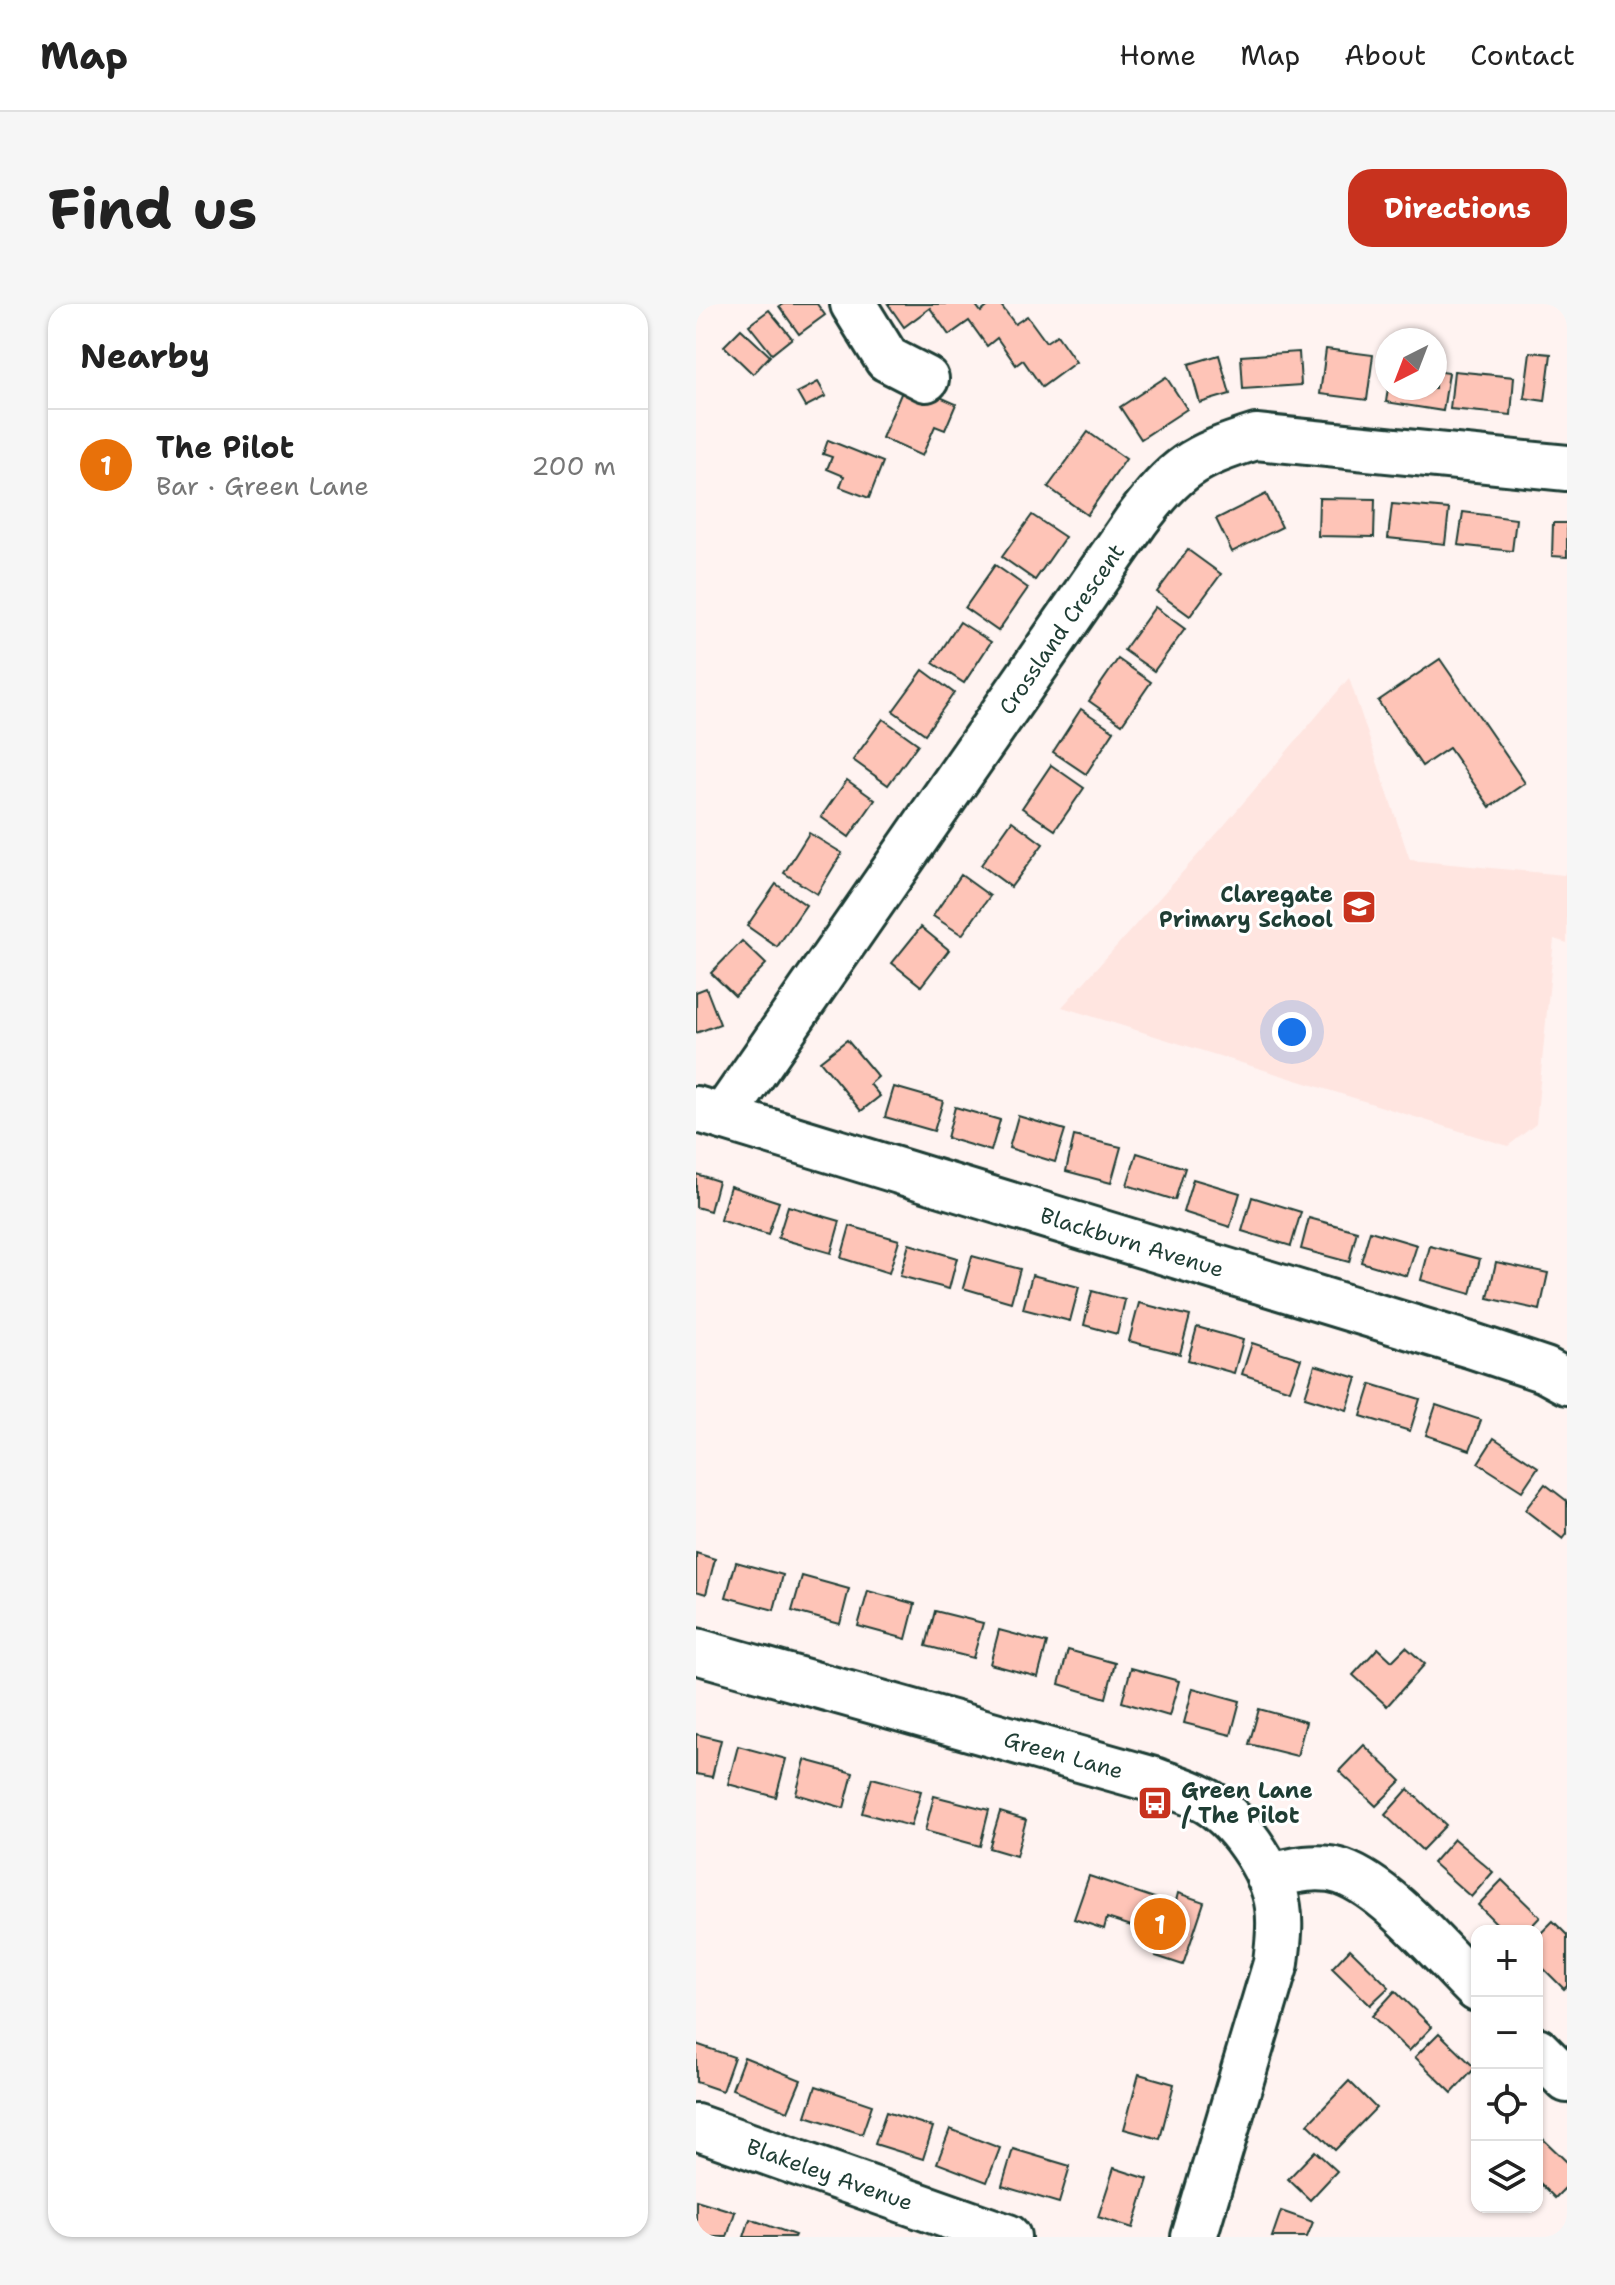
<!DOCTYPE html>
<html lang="en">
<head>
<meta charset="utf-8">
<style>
  :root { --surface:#fff; --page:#f6f6f6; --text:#222; --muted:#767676; --line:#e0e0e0; --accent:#c8321e }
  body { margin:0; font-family:"Shantell Sans",sans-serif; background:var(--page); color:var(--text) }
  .controls { position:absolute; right:24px; bottom:24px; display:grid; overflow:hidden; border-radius:16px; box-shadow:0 2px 6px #0004 }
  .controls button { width:72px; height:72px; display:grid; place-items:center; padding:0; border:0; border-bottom:2px solid var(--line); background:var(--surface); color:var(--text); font:40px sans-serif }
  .compass { position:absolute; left:679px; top:24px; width:72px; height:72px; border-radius:50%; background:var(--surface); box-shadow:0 2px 6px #0004; rotate:222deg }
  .you { position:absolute; left:596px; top:728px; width:28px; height:28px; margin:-20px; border:6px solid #fff; border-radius:50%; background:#1a73e8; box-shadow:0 0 0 12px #1a73e833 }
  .badge { display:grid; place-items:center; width:52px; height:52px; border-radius:50%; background:var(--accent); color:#fff; font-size:26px; font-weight:700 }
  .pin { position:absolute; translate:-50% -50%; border:4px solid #fff; box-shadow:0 2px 8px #0006 }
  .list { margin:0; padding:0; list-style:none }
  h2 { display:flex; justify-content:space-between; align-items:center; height:104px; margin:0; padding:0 32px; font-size:34px }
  h2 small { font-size:26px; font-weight:400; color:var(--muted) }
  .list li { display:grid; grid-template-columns:52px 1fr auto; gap:24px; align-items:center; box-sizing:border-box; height:112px; padding:0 32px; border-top:2px solid var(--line) }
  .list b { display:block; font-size:30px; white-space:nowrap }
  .list p { margin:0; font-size:26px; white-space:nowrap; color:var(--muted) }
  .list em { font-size:26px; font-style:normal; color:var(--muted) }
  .icon { flex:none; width:44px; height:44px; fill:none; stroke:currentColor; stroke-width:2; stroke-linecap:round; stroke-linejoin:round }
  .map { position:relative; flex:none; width:871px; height:1933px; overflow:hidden; border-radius:24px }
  header { display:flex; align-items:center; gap:48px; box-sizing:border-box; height:112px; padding:0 40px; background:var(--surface); border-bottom:2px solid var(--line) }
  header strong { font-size:38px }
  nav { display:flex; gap:44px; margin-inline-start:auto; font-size:28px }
  .intro { display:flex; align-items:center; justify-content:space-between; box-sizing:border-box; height:192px; padding:0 48px }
  h1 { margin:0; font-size:56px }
  .button { padding:20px 36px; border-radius:24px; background:var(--accent); color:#fff; font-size:28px; font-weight:700 }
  main { display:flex; gap:48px; padding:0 48px }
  aside { flex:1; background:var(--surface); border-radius:24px; box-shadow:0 2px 6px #0004 }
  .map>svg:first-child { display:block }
  .built { fill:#ffe5e0 }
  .building { fill:#fec4b7; stroke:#1f3d34; stroke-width:2 }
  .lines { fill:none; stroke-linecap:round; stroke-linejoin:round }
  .minor-casing { stroke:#1f3d34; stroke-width:50 }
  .minor { stroke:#fff; stroke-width:44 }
  .labels { text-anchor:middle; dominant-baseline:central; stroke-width:6; stroke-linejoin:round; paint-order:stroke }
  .street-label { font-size:22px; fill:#1f3d34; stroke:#fff }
  .poi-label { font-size:22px; font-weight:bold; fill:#1f3d34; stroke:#fff; text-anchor:end }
</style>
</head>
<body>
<header>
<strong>Map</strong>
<nav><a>Home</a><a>Map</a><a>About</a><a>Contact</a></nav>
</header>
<div class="intro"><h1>Find us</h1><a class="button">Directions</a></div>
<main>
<aside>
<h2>Nearby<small></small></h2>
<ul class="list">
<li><span class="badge" style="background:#e8710a">1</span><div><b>The Pilot</b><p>Bar · Green Lane</p></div><em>200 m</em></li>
</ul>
</aside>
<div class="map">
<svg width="871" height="1933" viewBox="0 0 871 1933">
  <rect width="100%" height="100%" fill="#fff3f1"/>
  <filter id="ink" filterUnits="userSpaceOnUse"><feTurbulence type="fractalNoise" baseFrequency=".0125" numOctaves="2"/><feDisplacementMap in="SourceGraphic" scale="16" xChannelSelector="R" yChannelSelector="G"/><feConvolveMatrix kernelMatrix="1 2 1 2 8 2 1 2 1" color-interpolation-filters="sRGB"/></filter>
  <g filter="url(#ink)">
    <polygon class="built" points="653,374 714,556 868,571 871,565 871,639 858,635 840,820 812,842 366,703 525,525"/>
    <g class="building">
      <polygon points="87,0 121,0 129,11 103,30 83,2"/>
      <polygon points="192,0 279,0 285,8 295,0 304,0 319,20 331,12 350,38 361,31 380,58 346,83 327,56 320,61 301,34 291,42 273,17 253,31 234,4 208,23"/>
      <polygon points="73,6 96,34 76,50 53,21"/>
      <polygon points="45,25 74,52 57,70 28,42"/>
      <polygon points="630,45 677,51 671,96 624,90"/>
      <polygon points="603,48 605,81 547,85 545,52"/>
      <polygon points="834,48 855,50 849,97 828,94"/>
      <polygon points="523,51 534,90 504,99 493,60"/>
      <polygon points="739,67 753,69 747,107 690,98 692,84 739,84"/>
      <polygon points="758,67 818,73 815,111 754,105"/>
      <polygon points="470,73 491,105 445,135 424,103"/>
      <polygon points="122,78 130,92 109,103 101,89"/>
      <polygon points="210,78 260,100 249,126 239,122 226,152 186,134"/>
      <polygon points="392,128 430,155 391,211 352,183"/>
      <polygon points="132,136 187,158 173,194 144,183 148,172 131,165 136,153 127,150"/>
      <polygon points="570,190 586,223 536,248 520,215"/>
      <polygon points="623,194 679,195 678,233 622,232"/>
      <polygon points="696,200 753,205 749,240 692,234"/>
      <polygon points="767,208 820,215 816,247 762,241"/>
      <polygon points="336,211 369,233 339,276 306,253"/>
      <polygon points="857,219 871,219 871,253 856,252"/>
      <polygon points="492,246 525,270 494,312 461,288"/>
      <polygon points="299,261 332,284 302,327 269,304"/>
      <polygon points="459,303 489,325 458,367 428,346"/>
      <polygon points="264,318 295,338 268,379 237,359"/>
      <polygon points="422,355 455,378 426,420 393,397"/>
      <polygon points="744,355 829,479 794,503 753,444 726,462 682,397"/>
      <polygon points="227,366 258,389 229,430 197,407"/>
      <polygon points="385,405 418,427 390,470 357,448"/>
      <polygon points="187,415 222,440 192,481 157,456"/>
      <polygon points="355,461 388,484 359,526 326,504"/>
      <polygon points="151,476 179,496 153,533 125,513"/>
      <polygon points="316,517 347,540 315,583 285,561"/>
      <polygon points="113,529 146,549 121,590 88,569"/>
      <polygon points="265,571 294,592 266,631 237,612"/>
      <polygon points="80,580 110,601 81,643 51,622"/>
      <polygon points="225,623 253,646 225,682 196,659"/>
      <polygon points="46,637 70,660 39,692 15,669"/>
      <polygon points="10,684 24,720 0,729 0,688"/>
      <polygon points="151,736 182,773 174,780 184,792 165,807 124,757"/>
      <polygon points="198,783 247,797 238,827 189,813"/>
      <polygon points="259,803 304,816 295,847 251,834"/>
      <polygon points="322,812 369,826 359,858 313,844"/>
      <polygon points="378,832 425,843 415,879 370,867"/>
      <polygon points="441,849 489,864 479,896 431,881"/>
      <polygon points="0,870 22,877 14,907 0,903"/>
      <polygon points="497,875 544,889 534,923 487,908"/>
      <polygon points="34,882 83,898 72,931 24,916"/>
      <polygon points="556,893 605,908 595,942 546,927"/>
      <polygon points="92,902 144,917 135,949 82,934"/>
      <polygon points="613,914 661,927 653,958 605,945"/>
      <polygon points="154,922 203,936 193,969 145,954"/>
      <polygon points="674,927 721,941 711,972 665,958"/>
      <polygon points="213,940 261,954 253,985 204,972"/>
      <polygon points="734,942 784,955 775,990 725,976"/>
      <polygon points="276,952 324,965 315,998 267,984"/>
      <polygon points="800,958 852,969 844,1006 792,994"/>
      <polygon points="336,971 383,983 374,1017 327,1005"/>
      <polygon points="396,987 429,996 421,1030 388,1021"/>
      <polygon points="443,999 494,1012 484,1050 433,1037"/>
      <polygon points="501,1023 547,1036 538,1069 492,1056"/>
      <polygon points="556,1039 605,1055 594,1086 546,1070"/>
      <polygon points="619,1061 661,1074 651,1106 609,1093"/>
      <polygon points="675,1080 724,1095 714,1127 665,1112"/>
      <polygon points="740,1101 785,1116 774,1146 730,1131"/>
      <polygon points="798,1134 842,1163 826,1187 782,1159"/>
      <polygon points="849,1180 871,1197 871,1230 867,1235 829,1206"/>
      <polygon points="0,1249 19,1255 10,1290 0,1287"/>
      <polygon points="40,1258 87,1271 78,1306 30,1293"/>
      <polygon points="106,1272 153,1285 144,1320 96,1307"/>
      <polygon points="172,1287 219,1300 210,1335 162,1322"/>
      <polygon points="239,1307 287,1319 277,1354 230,1342"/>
      <polygon points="303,1326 351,1339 342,1373 294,1360"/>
      <polygon points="710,1343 729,1360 691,1402 657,1371 682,1344 696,1357"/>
      <polygon points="372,1346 419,1359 410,1394 363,1380"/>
      <polygon points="435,1364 483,1377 473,1412 426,1398"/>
      <polygon points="497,1384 544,1397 535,1431 488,1419"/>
      <polygon points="563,1405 610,1418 601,1452 553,1440"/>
      <polygon points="0,1430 25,1436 16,1473 0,1470"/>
      <polygon points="668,1441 705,1477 680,1502 643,1467"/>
      <polygon points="42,1442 90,1455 80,1493 32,1480"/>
      <polygon points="109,1456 157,1469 148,1504 100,1490"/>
      <polygon points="176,1474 225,1487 215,1522 166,1509"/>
      <polygon points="712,1485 750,1521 726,1546 689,1511"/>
      <polygon points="238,1492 293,1506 284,1542 229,1527"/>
      <polygon points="304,1508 330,1516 320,1552 293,1544"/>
      <polygon points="758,1535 797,1568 775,1593 737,1559"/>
      <polygon points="393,1572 479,1601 482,1589 508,1598 487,1661 460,1652 466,1632 411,1614 408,1625 378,1615"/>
      <polygon points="806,1576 844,1613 831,1627 808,1627 782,1601"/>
      <polygon points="857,1617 871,1631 871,1682 868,1685 841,1658 841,1633"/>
      <polygon points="654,1645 693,1683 674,1701 636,1664"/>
      <polygon points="699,1687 736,1723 713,1747 676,1712"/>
      <polygon points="743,1729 779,1764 756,1789 719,1753"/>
      <polygon points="0,1740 38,1753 26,1787 0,1778"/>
      <polygon points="48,1753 105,1776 92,1807 36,1785"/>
      <polygon points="443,1770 478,1780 464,1835 428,1825"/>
      <polygon points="653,1777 680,1804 639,1846 612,1820"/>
      <polygon points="120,1782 176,1801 166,1830 110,1812"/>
      <polygon points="190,1808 237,1823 227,1855 179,1840"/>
      <polygon points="254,1825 304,1844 291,1878 241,1859"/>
      <polygon points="846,1834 871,1858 871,1882 859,1894 841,1876 841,1839"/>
      <polygon points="317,1845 374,1862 363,1899 306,1882"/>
      <polygon points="619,1847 641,1867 614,1896 592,1875"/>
      <polygon points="418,1864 452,1875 437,1924 402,1913"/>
      <polygon points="0,1896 39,1908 31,1933 0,1933"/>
      <polygon points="585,1907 617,1918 611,1933 576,1933"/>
      <polygon points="54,1915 99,1931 98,1933 48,1933"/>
    </g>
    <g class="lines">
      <g class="minor-casing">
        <g id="minor">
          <polyline points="157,0 191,55 230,75"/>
          <path id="s1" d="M 0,805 L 774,1041 L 849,1066 L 871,1078"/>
          <path id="s2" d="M 27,813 L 440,217 C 481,163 496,153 560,133 L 871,164"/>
          <path id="s3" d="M 0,1347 L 458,1476 C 474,1482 490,1486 505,1494 C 540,1511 577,1565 582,1603 C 585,1622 582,1640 580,1659 L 498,1933"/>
          <path d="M 573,1573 C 596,1566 623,1560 646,1568 C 693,1585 745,1650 781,1685"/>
          <polyline points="841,1746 871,1776"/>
          <path id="s4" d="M 0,1823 L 312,1933"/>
        </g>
      </g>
      <use href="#minor" class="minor"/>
    </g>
  </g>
  <defs>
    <g id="school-square" transform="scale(1.8)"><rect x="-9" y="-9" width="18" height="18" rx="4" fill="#c8321e" stroke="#fff"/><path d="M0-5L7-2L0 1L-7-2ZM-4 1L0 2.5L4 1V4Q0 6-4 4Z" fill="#fff"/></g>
    <g id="bus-square" transform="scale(1.8)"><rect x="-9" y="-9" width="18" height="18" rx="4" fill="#c8321e" stroke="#fff"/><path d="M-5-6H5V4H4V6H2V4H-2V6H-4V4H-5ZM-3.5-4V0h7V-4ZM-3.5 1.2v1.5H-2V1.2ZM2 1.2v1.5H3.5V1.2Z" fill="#fff"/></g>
  </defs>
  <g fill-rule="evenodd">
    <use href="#school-square" x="663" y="603"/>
    <use href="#bus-square" x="459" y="1499"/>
  </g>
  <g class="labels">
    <g class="street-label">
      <text stroke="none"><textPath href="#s2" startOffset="594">Crossland Crescent</textPath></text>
      <text stroke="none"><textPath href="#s1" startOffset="456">Blackburn Avenue</textPath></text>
      <text stroke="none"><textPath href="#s3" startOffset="382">Green Lane</textPath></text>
      <text stroke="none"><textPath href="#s4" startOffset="142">Blakeley Avenue</textPath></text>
    </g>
    <g class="poi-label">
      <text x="637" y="590">Claregate<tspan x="637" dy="25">Primary School</tspan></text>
      <text x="485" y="1486" text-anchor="start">Green Lane<tspan x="485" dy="25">/ The Pilot</tspan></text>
    </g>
  </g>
</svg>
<div class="controls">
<button>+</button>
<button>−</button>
<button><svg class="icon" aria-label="locate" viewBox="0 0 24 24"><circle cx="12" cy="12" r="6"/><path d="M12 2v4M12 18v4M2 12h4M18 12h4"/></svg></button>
<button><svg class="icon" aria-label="layers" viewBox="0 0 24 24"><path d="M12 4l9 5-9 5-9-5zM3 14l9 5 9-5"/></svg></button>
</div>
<svg class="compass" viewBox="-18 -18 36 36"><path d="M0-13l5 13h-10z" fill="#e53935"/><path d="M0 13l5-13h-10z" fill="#767676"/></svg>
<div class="you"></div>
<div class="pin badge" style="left:464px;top:1620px;background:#e8710a">1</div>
</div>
</main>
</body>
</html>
